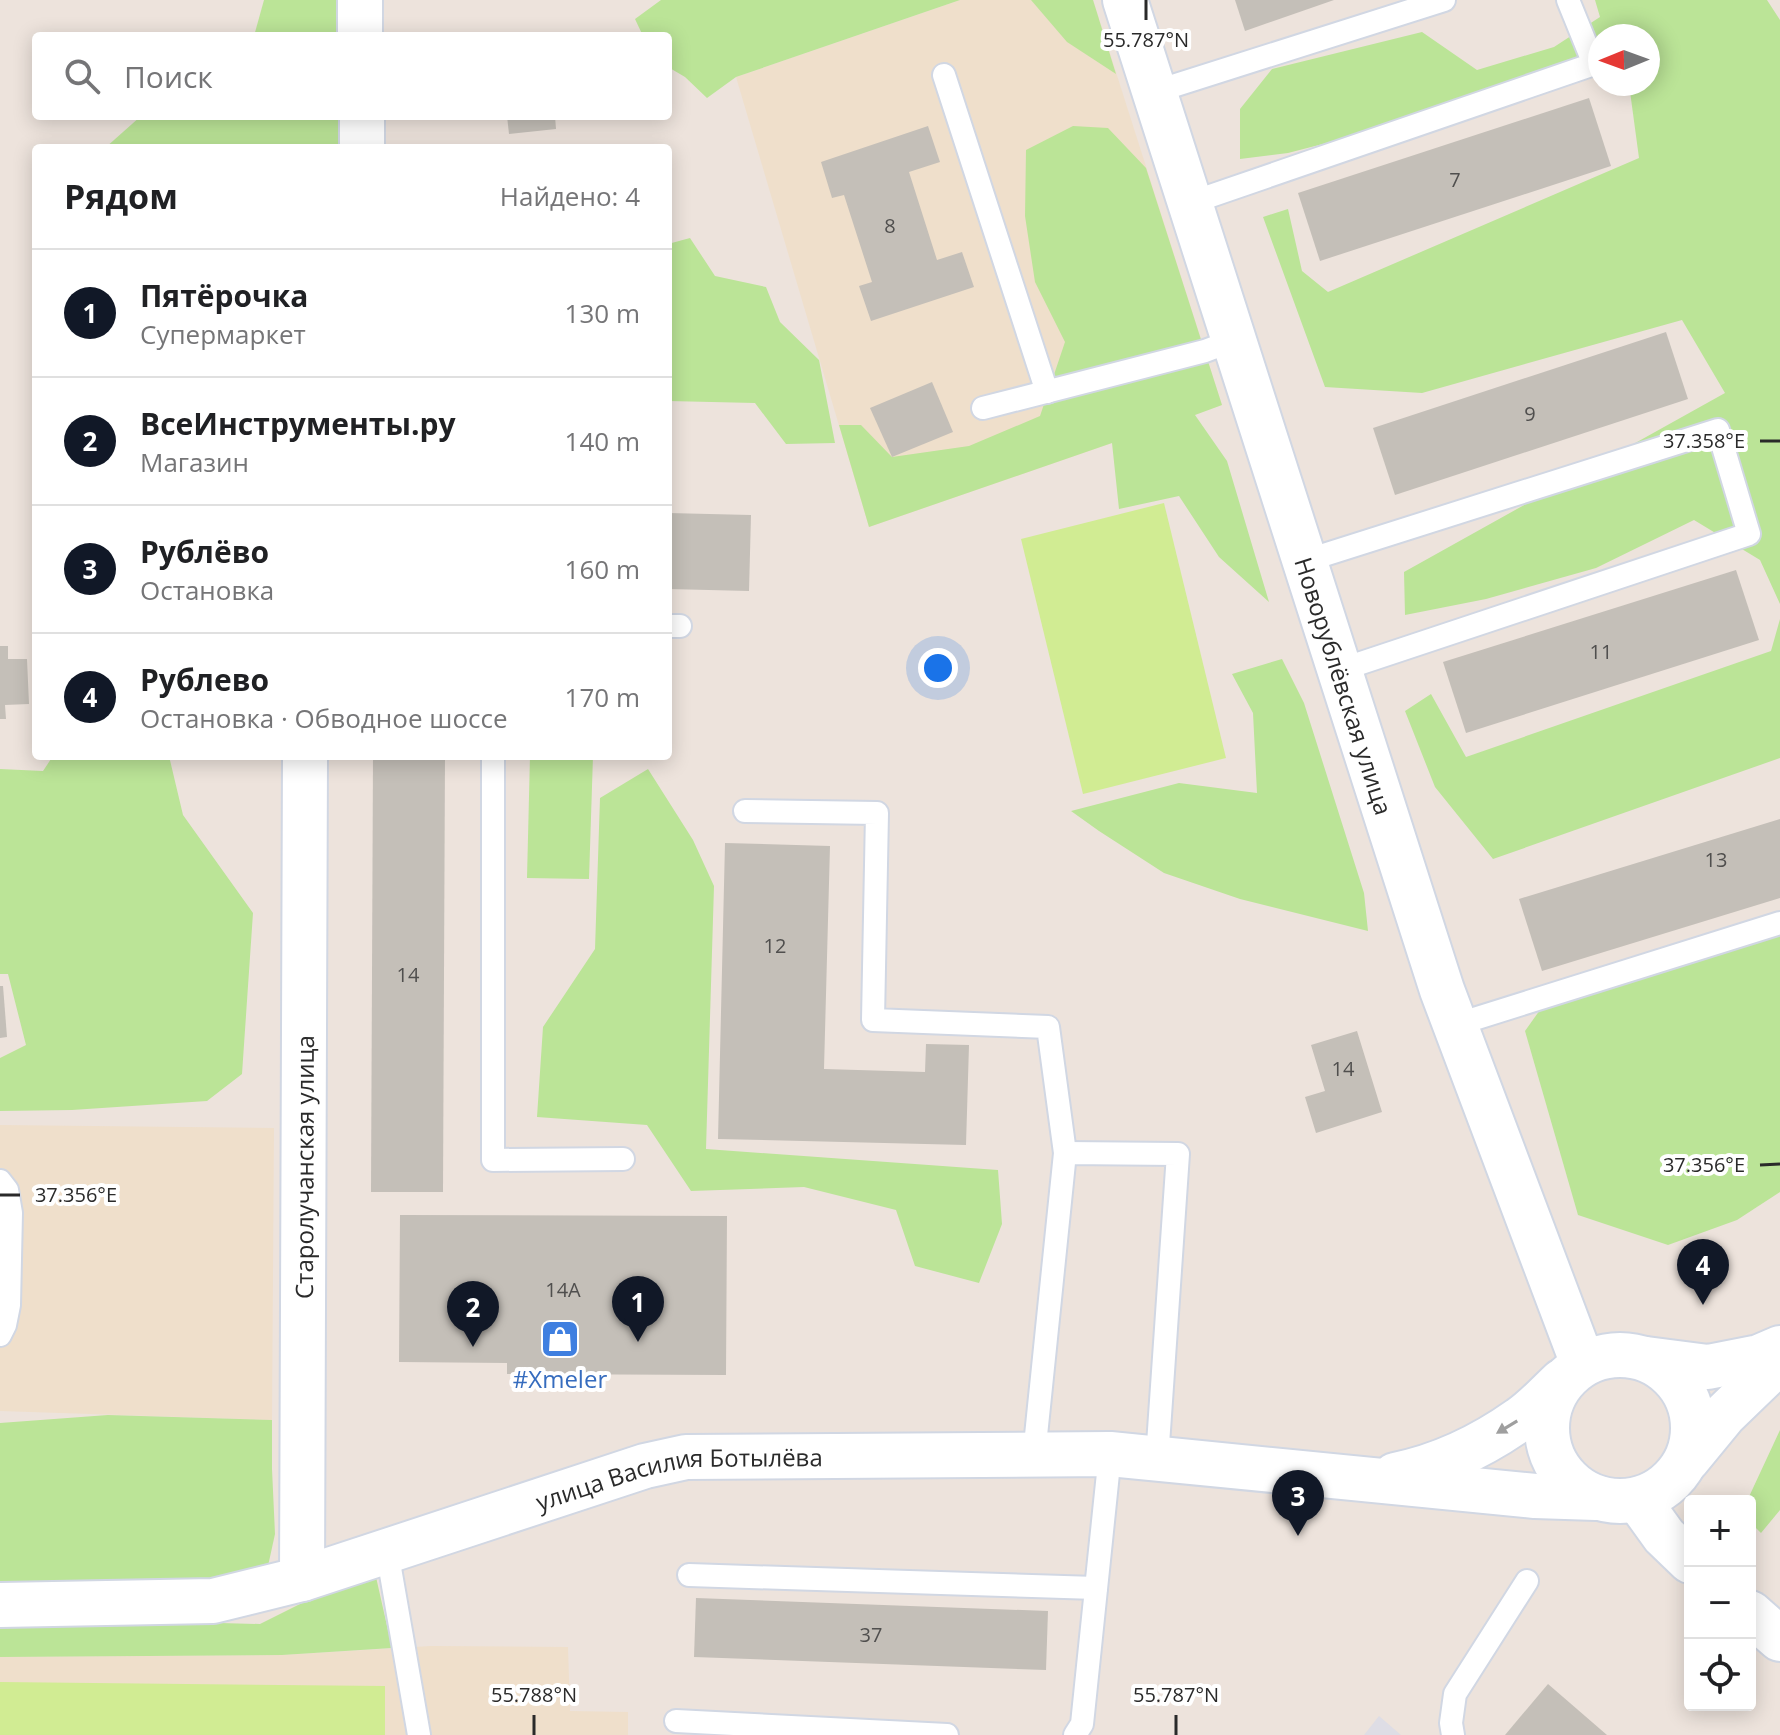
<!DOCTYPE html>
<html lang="ru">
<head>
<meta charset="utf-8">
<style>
  :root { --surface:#fff; --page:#f6f6f6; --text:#202124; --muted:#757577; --line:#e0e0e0; --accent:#111827 }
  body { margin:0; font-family:"Open Sans",sans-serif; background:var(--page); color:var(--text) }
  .controls { position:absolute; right:24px; bottom:24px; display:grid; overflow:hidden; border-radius:8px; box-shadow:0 4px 20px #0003 }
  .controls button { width:72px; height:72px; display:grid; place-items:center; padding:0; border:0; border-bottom:2px solid var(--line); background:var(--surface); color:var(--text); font:40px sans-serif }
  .compass { position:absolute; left:1588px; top:24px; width:72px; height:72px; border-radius:50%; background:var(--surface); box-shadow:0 4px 20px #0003; rotate:269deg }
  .you { position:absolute; left:938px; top:668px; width:28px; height:28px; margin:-20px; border:6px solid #fff; border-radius:50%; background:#1a73e8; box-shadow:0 0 0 12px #1a73e833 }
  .badge { display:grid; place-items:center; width:52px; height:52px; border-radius:50%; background:var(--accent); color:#fff; font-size:26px; font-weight:700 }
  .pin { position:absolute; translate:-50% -66px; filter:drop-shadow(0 2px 4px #0008) }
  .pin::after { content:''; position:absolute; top:42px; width:28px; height:24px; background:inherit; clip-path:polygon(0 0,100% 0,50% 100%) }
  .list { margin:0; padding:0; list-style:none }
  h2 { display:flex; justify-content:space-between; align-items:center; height:104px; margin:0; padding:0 32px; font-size:34px }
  h2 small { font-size:26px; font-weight:400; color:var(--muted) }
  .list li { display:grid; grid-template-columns:52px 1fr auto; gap:24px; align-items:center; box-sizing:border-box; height:128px; padding:0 32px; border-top:2px solid var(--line) }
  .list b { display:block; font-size:30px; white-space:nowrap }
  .list p { margin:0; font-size:26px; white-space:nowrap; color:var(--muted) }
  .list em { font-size:26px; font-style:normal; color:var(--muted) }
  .icon { flex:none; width:44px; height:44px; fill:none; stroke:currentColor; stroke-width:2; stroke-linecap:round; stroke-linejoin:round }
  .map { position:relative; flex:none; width:1780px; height:1735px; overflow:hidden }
  .search { position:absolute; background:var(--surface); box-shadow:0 4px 20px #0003; left:32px; top:32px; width:640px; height:88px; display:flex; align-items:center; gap:20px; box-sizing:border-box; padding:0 28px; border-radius:8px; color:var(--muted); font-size:30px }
  .panel { position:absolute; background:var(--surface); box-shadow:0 4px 20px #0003; left:32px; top:144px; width:640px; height:616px; border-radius:8px }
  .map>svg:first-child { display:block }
  .industrial { fill:#dedde5 }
  .education { fill:#efdfcb }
  .green { fill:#bbe497 }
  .pitch { fill:#d1ec93 }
  .building { fill:#c4bfb8 }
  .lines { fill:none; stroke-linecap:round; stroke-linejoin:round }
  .lane-casing { stroke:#d1d7e3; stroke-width:26 }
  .street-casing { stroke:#d1d7e3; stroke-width:48 }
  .secondary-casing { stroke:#d1d7e3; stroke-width:48 }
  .lane { stroke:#fff; stroke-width:22 }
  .street { stroke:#fff; stroke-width:44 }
  .secondary { stroke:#fff; stroke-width:44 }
  .oneway { fill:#9f9f9f }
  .ticks { fill:none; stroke:#2a2a2a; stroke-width:3 }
  .labels { text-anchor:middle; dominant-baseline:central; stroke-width:8; stroke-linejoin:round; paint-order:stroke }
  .number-label { font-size:20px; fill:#504f4e }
  .street-label { font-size:24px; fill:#2a2a2a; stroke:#fff }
  .shop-label { font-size:24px; fill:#366cbe; stroke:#fff }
  .ticks-label { font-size:20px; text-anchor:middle; fill:#2a2a2a; stroke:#fff; stroke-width:8; stroke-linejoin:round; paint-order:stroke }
</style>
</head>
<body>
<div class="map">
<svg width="1780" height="1735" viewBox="0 0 1780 1735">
  <rect width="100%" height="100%" fill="#ede3dc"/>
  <polygon class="industrial" points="1379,1716 1401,1735 1364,1735"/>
  <g class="education">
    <polygon points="960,0 1093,0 1222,405 869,527 736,77"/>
    <polygon points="0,1125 274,1128 272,1420 0,1411"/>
    <polygon points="431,1646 568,1647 570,1711 628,1712 628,1735 0,1735 0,1657 282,1655"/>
  </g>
  <g class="green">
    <polygon points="264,0 343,0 344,36 254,36"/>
    <polygon points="661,0 960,0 736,77 707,98 685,77 668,67 668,36 643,36 635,19"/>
    <polygon points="1031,0 1093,0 1116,74 1067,42"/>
    <polygon points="1595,0 1767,0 1780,20 1780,604 1760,560 1694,520 1596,568 1486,599 1405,615 1404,572 1725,393 1682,320 1422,393 1325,387 1263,217 1288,209 1302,271 1328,292 1639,158 1629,84 1648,84 1648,36 1600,36 1600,72 1288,153 1240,159 1240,109 1272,69 1422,32 1477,70 1554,47 1600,17"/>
    <polygon points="141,116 345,116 345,148 105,148"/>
    <polygon points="1073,126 1108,128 1146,168 1222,405 1195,415 1227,461 1269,602 1219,557 1179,496 1119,509 1112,443 869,527 839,425 861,425 892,457 969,446 1040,416 1065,342 1035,282 1025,216 1026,150"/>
    <polygon points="690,238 715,276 766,287 780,322 819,360 835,443 786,444 755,403 668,401 668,244"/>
    <polygon points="1780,619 1780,758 1493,859 1435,787 1405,711 1431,694 1466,757 1771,651"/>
    <polygon points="1282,659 1304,703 1364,893 1368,931 1240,899 1164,873 1099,831 1071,811 1179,783 1257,793 1253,713 1232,674"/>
    <polygon points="53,756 169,756 183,815 253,913 242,1074 207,1101 72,1110 0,1111 0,1058 26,1045 8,974 0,974 0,769 43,771"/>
    <polygon points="530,756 593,756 589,879 527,878"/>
    <polygon points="648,769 693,840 714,886 706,1149 998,1170 1002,1224 979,1283 915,1266 896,1210 804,1187 691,1191 647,1125 537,1117 543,1027 595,949 600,798"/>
    <polygon points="1780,916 1780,1192 1737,1220 1668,1245 1578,1215 1525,1031 1557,986"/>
    <polygon points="108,1415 272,1420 272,1469 275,1534 268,1566 215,1585 0,1586 0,1423"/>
    <polygon points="1780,1430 1780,1510 1761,1533 1750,1522 1750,1501 1747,1501"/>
    <polygon points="376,1577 392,1648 282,1655 0,1657 0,1617 260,1624 312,1598"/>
  </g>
  <g class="pitch">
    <polygon points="1164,503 1226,758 1083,794 1021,539"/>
    <polygon points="0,1682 385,1686 385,1735 0,1735"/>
  </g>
  <g class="building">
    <polygon points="1235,0 1334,0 1245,31"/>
    <polygon points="1589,98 1611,166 1320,261 1298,193"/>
    <polygon points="507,116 555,116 556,129 509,134"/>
    <polygon points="928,126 940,162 909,172 937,260 962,252 974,287 871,321 859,286 872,282 844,195 832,198 821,162"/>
    <polygon points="1666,332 1688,399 1395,495 1373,428"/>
    <polygon points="932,382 953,432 892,457 870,408"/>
    <polygon points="668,513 751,515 749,591 668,589"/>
    <polygon points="1736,570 1759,640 1466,733 1443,662"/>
    <polygon points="0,646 8,646 8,659 27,659 29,704 5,705 6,719 0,719"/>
    <polygon points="373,756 445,756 443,1192 371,1192"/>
    <polygon points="1780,819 1780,898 1542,971 1519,899"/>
    <polygon points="725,843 830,846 824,1069 925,1072 926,1044 969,1045 966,1145 718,1139"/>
    <polygon points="0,986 3,986 7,1037 0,1038"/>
    <polygon points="1357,1031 1382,1112 1316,1133 1305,1097 1325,1091 1311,1045"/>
    <polygon points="400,1215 727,1216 726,1375 507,1374 507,1363 399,1362"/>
    <polygon points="696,1598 1048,1611 1046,1670 694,1657"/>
    <polygon points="1548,1684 1607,1735 1505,1735"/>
  </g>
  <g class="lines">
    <g class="lane-casing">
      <g id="lane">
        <polyline points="944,75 1047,392"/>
        <polyline points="1154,92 1444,0"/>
        <polyline points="1190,203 1594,64 1568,0"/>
        <polyline points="983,408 1205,351 1234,340"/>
        <polyline points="1305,561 1718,430 1749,534 1340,670"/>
        <polyline points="668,626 680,626"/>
        <polyline points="493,756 493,1160 623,1159"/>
        <polyline points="745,811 877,813 873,1020 1048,1027 1065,1153"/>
        <polyline points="1455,1025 1780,923"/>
        <polyline points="0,1181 7,1190 11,1213 9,1305 5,1325 0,1335"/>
        <polyline points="1034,1455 1065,1153 1178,1154 1157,1459"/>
        <polyline points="387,1551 419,1735"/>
        <polyline points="689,1575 1096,1588"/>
        <polyline points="676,1721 947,1735"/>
        <polyline points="1075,1735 1082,1724 1110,1454"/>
        <polyline points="1453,1735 1451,1723 1455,1694 1527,1581"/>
      </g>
    </g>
    <g class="street-casing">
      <g id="street">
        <polyline points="360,0 360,36"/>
        <path id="s1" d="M 1125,0 L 1442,990 L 1583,1364"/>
        <polyline points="362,116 362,148"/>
        <polyline points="1638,1500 1664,1536 1690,1561"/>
        <path id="s2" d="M 302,1579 L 305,756"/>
        <polyline points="1750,1613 1780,1639"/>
      </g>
    </g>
    <g class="secondary-casing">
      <g id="secondary">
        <circle cx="1620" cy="1428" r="73"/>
        <polyline points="1646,1359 1708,1367 1759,1357 1780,1348"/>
        <polyline points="1687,1460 1724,1415 1780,1361"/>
        <path d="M 1395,1475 C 1440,1466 1482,1446 1520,1419 C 1535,1409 1548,1394 1562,1381"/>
        <path id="s3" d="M 0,1605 L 213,1601 L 302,1579 L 645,1466 L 686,1457 L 1110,1454 L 1535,1496 L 1596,1498"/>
      </g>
    </g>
    <use href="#lane" class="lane"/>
    <use href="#street" class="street"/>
    <use href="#secondary" class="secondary"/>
  </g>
  <defs><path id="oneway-solid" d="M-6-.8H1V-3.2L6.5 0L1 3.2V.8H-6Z" transform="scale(2)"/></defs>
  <use class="oneway" href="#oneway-solid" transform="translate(1507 1427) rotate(149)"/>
  <path class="ticks" d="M 1146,0 L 1146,20M 1760,441 L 1780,441M 1760,1165 L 1780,1164M 0,1195 L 20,1195M 534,1715 L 534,1735M 1176,1715 L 1176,1735"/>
  <defs>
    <g id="shop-square" transform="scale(2)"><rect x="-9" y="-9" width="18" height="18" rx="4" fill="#3f7fe0" stroke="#fff"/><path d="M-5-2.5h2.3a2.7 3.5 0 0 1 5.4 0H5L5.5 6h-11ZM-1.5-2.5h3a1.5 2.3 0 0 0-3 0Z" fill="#fff"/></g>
  </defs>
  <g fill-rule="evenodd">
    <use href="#shop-square" x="560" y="1339"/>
  </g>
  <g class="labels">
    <g class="number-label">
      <text x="1455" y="179">7</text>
      <text x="890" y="225">8</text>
      <text x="1530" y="413">9</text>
      <text x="1601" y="651">11</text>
      <text x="1716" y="859">13</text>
      <text x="775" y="945">12</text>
      <text x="408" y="974">14</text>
      <text x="1343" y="1068">14</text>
      <text x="563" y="1289">14А</text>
      <text x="871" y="1634">37</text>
    </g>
    <g class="street-label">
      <text stroke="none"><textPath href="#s1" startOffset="720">Новорублёвская улица</textPath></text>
      <text stroke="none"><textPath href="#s2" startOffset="412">Старолучанская улица</textPath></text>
      <text stroke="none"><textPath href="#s3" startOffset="698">улица Василия Ботылёва</textPath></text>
    </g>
    <g class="shop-label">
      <text x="560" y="1378">#Xmeler</text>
    </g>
  </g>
  <g class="ticks-label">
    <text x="1146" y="47">55.787°N</text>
    <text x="1704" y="448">37.358°E</text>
    <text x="1704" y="1172">37.356°E</text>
    <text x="76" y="1202">37.356°E</text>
    <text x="534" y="1702">55.788°N</text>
    <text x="1176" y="1702">55.787°N</text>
  </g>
</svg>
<div class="controls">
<button>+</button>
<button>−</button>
<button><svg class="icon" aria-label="locate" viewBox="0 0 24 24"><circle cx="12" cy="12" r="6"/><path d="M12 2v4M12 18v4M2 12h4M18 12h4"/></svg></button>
</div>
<svg class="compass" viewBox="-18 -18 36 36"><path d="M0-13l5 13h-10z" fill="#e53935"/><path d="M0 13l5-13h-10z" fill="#757577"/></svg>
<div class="you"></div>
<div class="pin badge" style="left:638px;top:1342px">1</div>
<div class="pin badge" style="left:473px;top:1347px">2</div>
<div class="pin badge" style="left:1298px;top:1536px">3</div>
<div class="pin badge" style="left:1703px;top:1305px">4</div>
<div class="search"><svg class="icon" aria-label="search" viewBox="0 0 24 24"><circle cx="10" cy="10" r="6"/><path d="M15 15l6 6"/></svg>Поиск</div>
<section class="panel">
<h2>Рядом<small>Найдено: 4</small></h2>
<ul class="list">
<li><span class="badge">1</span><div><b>Пятёрочка</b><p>Супермаркет</p></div><em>130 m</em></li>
<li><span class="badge">2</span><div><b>ВсеИнструменты.ру</b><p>Магазин</p></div><em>140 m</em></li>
<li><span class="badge">3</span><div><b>Рублёво</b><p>Остановка</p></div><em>160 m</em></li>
<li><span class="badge">4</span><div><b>Рублево</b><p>Остановка · Обводное шоссе</p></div><em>170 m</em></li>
</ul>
</section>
</div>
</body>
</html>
